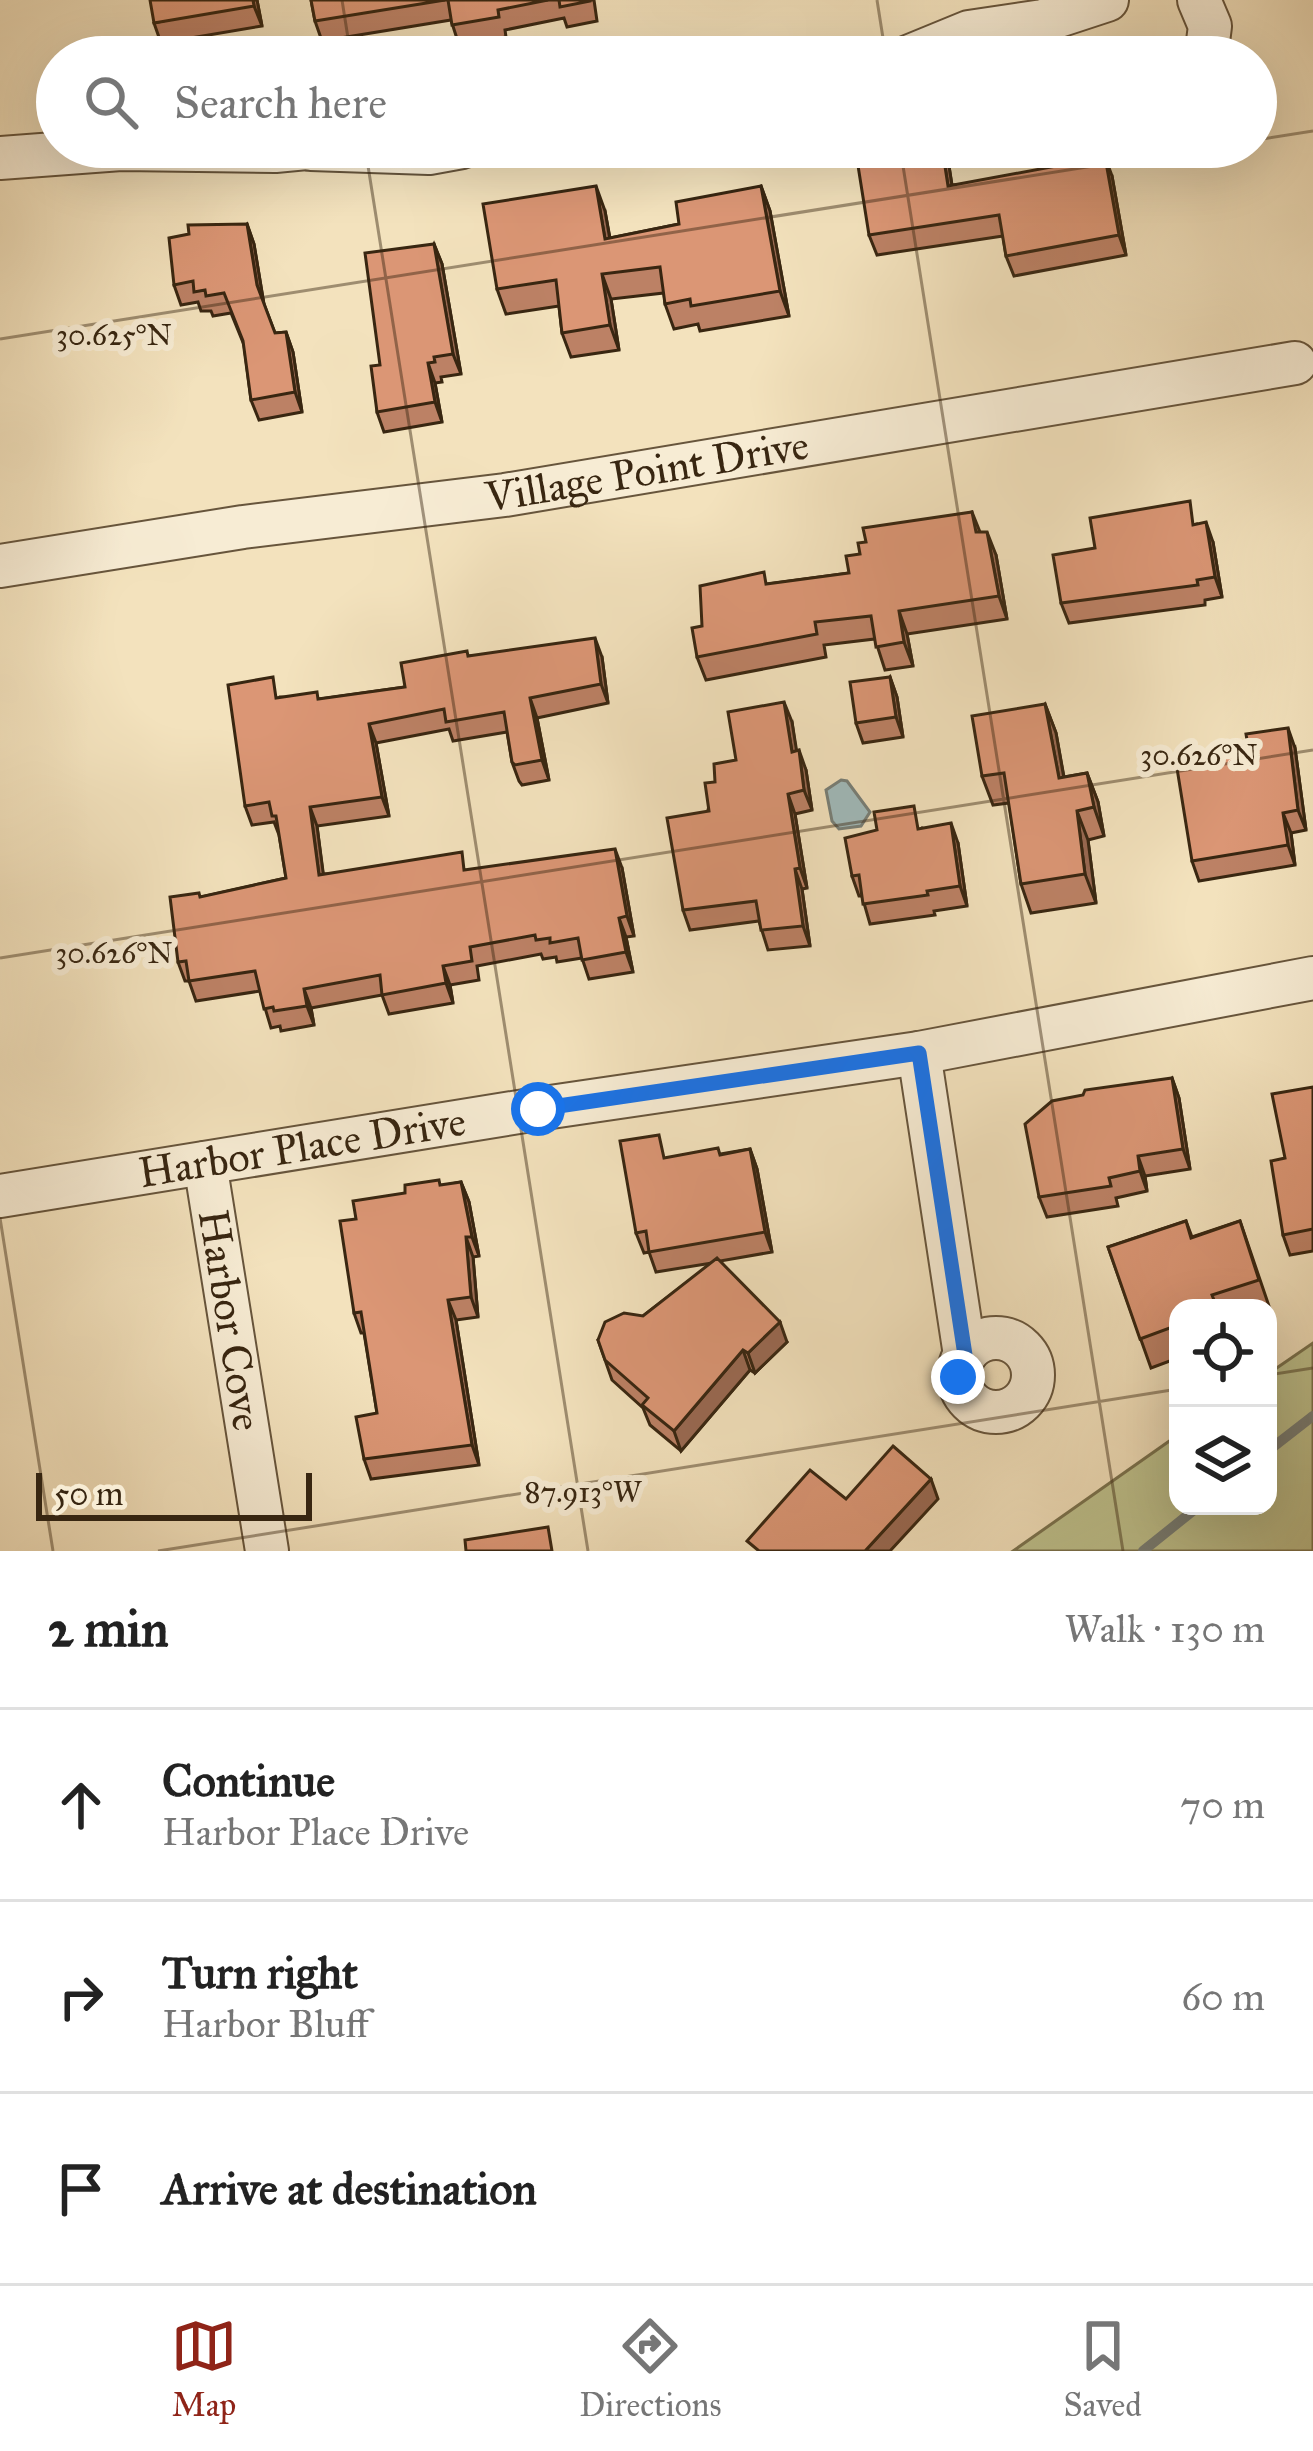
<!DOCTYPE html>
<html lang="en">
<head>
<meta charset="utf-8">
<style>
  :root { --surface:#fff; --page:#f2f2f2; --text:#222; --muted:#767676; --line:#e0e0e0; --accent:#8f2418 }
  body { margin:0; font-family:"IM FELL Great Primer",serif; background:var(--page); color:var(--text) }
  .controls { position:absolute; right:36px; bottom:36px; display:grid; overflow:hidden; border-radius:24px; box-shadow:0 12px 48px #0002 }
  .controls button { width:108px; height:108px; display:grid; place-items:center; padding:0; border:0; border-bottom:3px solid var(--line); background:var(--surface); color:var(--text); font:60px sans-serif }
  .scale { position:absolute; left:36px; bottom:30px; width:276px; box-sizing:border-box; padding-left:12px; border:6px solid #382611; border-top:0; font-size:33px; line-height:42px; white-space:nowrap; color:#382611; -webkit-text-stroke:9px #f7ecd4; paint-order:stroke }
  .stop { position:absolute; width:36px; height:36px; margin:-27px; border:9px solid #1a73e8; border-radius:50%; background:#fff }
  .stop.end { background:#1a73e8; border-color:#fff; box-shadow:0 3px 12px #0008 }
  .list { margin:0; padding:0; list-style:none }
  h2 { display:flex; justify-content:space-between; align-items:center; height:156px; margin:0; padding:0 48px; font-size:51px }
  h2 small { font-size:39px; font-weight:400; color:var(--muted) }
  .list li { display:grid; grid-template-columns:78px 1fr auto; gap:36px; align-items:center; box-sizing:border-box; height:192px; padding:0 48px; border-top:3px solid var(--line) }
  .list b { display:block; font-size:45px; white-space:nowrap }
  .list p { margin:0; font-size:39px; white-space:nowrap; color:var(--muted) }
  .list em { font-size:39px; font-style:normal; color:var(--muted) }
  .icon { flex:none; width:66px; height:66px; fill:none; stroke:currentColor; stroke-width:2; stroke-linecap:round; stroke-linejoin:round }
  .map { position:relative; flex:none; width:1313px; height:1551px; overflow:hidden }
  .search { position:absolute; background:var(--surface); box-shadow:0 12px 48px #0002; left:36px; right:36px; top:36px; height:132px; display:flex; align-items:center; gap:30px; box-sizing:border-box; padding:0 42px; border-radius:66px; color:var(--muted); font-size:45px }
  .sheet { height:732px; background:var(--surface) }
  nav { display:flex; justify-content:space-around; align-items:center; box-sizing:border-box; height:168px; border-top:3px solid var(--line); background:var(--surface); font-size:33px; color:var(--muted) }
  nav a { display:grid; justify-items:center; gap:6px }
  nav .on { color:var(--accent) }
  .map>svg:first-child { display:block }
  .green { fill:#bec28e; stroke:#7b7450; stroke-width:3 }
  .water { fill:#a1bbbc; stroke:#777f78; stroke-width:3 }
  .lines { fill:none; stroke-linecap:round; stroke-linejoin:round }
  .stream { stroke:#777f78; stroke-width:10 }
  .minor-casing { stroke:#67553c; stroke-width:46 }
  .minor { stroke:#f7ecd4; stroke-width:42 }
  .wall { fill:#bc8165; stroke:#382611; stroke-width:3 }
  .shaded-wall { fill:#996952; stroke:#382611; stroke-width:3 }
  .building { fill:#db9675; stroke:#382611; stroke-width:3 }
  .route { stroke:#1a73e8; stroke-width:15 }
  .ticks { fill:none; stroke:#382611; stroke-width:3; stroke-opacity:0.45 }
  .labels { text-anchor:middle; dominant-baseline:central; stroke-width:12; stroke-linejoin:round; paint-order:stroke }
  .street-label { font-size:42px; fill:#382611; stroke:#f7ecd4 }
  .ticks-label { font-size:30px; text-anchor:middle; fill:#382611; stroke:#f7ecd4; stroke-width:12; stroke-linejoin:round; paint-order:stroke }
</style>
</head>
<body>
<div class="map">
<svg width="1313" height="1551" viewBox="0 0 1313 1551">
  <rect width="100%" height="100%" fill="#f3e2bd"/>
  <filter id="stains"><feTurbulence type="fractalNoise" baseFrequency=".00167" numOctaves="4"/><feColorMatrix values="0 0 0 0 .2 0 0 0 0 .09 0 0 0 0 .02 0 0 0 .5 -.17"/></filter>
  <radialGradient id="worn" r=".72"><stop offset=".6" stop-color="#630" stop-opacity="0"/><stop offset="1" stop-color="#630" stop-opacity=".3"/></radialGradient>
  <polygon class="green" points="1313,1343 1313,1551 1013,1551 1178,1435 1178,1506 1268,1506 1268,1374"/>
  <polygon class="water" points="841,780 847,781 870,812 861,826 839,829 832,821 826,790"/>
  <g class="lines">
    <g class="stream">
      <polyline points="1268,1451 1313,1416"/>
      <polyline points="1143,1551 1199,1506"/>
    </g>
    <g class="minor-casing">
      <g id="minor">
        <polyline points="1199,0 1210,26 1206,57"/>
        <polyline points="908,57 969,32 1043,21 1107,0"/>
        <polyline points="311,149 429,153 462,147"/>
        <polyline points="0,158 121,149 275,151 317,147"/>
        <path id="s1" d="M 0,566 L 243,527 L 505,495 L 1295,363"/>
        <polyline points="919,1053 965,1355"/>
        <path id="s2" d="M 205,1163 L 267,1551"/>
        <path id="s3" d="M 0,1196 L 537,1109 L 919,1053 L 1313,978"/>
        <circle cx="996" cy="1375" r="37"/>
      </g>
    </g>
    <use href="#minor" class="minor"/>
  </g>
  <g class="wall">
    <polygon points="257,0 262,26 161,43 154,23"/>
    <polygon points="311,0 594,0 597,21 567,27 564,18 505,30 506,37 459,45 451,20 322,41 315,21"/>
    <polygon points="942,147 949,166 952,185 1112,176 1126,255 1014,276 1006,256 1003,236 877,255 869,235"/>
    <polygon points="761,186 770,211 789,316 700,331 698,324 674,329 665,304 664,293 611,299 619,350 571,357 562,333 559,306 506,314 497,289 605,211 610,238 679,224"/>
    <polygon points="247,224 254,244 264,304 275,333 286,332 293,352 302,412 259,420 251,400 244,345 231,313 213,316 211,311 201,311 198,302 181,305 174,285"/>
    <polygon points="434,244 442,264 461,374 441,377 442,382 435,383 442,422 384,432 377,412 380,365"/>
    <polygon points="972,512 980,532 996,555 1007,619 907,634 913,666 885,670 875,639 824,645 826,657 706,680 697,657 702,626 768,584 849,573 860,554"/>
    <polygon points="1197,524 1213,542 1222,597 1205,600 1205,605 1069,623 1061,603 1095,548"/>
    <polygon points="469,656 602,657 608,703 537,718 549,780 522,785 519,781 512,762 507,732 453,741 449,729 376,743 389,816 317,826 323,874 622,868 634,936 626,937 633,972 589,979 582,958 557,962 556,957 543,959 541,954 477,966 479,980 450,985 453,1003 389,1014 382,995 311,1008 314,1025 281,1031 280,1026 271,1028 260,991 196,1001 189,981 185,981 178,962 201,897 286,878 279,835 274,822 252,825 245,806 280,697 320,699 405,687"/>
    <polygon points="890,677 897,697 903,737 863,743 856,723"/>
    <polygon points="1045,704 1056,733 1064,777 1087,773 1098,802 1104,836 1088,840 1096,903 1031,913 1021,884 1009,803 993,805 982,776"/>
    <polygon points="792,722 796,751 806,770 812,810 795,814 807,888 802,889 810,946 768,950 759,921 690,930 683,910 715,782 736,760"/>
    <polygon points="1295,748 1306,830 1291,833 1295,865 1199,881 1192,861"/>
    <polygon points="922,828 958,843 967,906 934,911 935,915 870,924 862,896 859,896 852,876"/>
    <polygon points="1172,1078 1179,1098 1190,1169 1145,1176 1147,1191 1116,1198 1118,1206 1047,1217 1039,1197"/>
    <polygon points="1313,1087 1313,1251 1290,1255 1283,1235 1285,1158"/>
    <polygon points="750,1149 757,1169 772,1252 720,1261 787,1342 755,1373 750,1370 681,1451 650,1425 643,1408 612,1380 598,1340 643,1316 712,1263 656,1272 649,1252 644,1253 636,1233 721,1154"/>
    <polygon points="461,1182 469,1202 479,1256 473,1257 478,1317 456,1320 479,1465 371,1479 364,1459 377,1413 364,1333 361,1333 354,1313 356,1219 405,1193"/>
    <polygon points="1186,1221 1192,1237 1240,1221 1270,1309 1178,1308 1178,1358 1151,1368 1108,1247"/>
  </g>
  <g class="shaded-wall">
    <polygon points="253,0 257,0 262,26 254,6"/>
    <polygon points="942,147 949,166 955,206 948,186"/>
    <polygon points="1105,157 1112,176 1126,255 1119,235"/>
    <polygon points="596,186 605,211 614,263 605,239"/>
    <polygon points="761,186 770,211 789,316 780,291"/>
    <polygon points="247,224 254,244 264,305 257,285"/>
    <polygon points="434,244 442,264 461,374 453,354"/>
    <polygon points="602,274 611,299 619,350 610,325"/>
    <polygon points="286,332 293,352 302,412 295,392"/>
    <polygon points="428,363 435,383 442,422 435,402"/>
    <polygon points="1206,522 1213,542 1222,597 1215,577"/>
    <polygon points="987,532 996,555 1007,619 999,596"/>
    <polygon points="899,611 907,634 913,666 904,642"/>
    <polygon points="595,638 602,657 608,703 601,684"/>
    <polygon points="890,677 897,697 903,737 896,717"/>
    <polygon points="530,698 537,718 549,780 542,760"/>
    <polygon points="784,702 792,722 800,772 792,752"/>
    <polygon points="1045,704 1056,733 1069,807 1059,778"/>
    <polygon points="369,724 376,743 389,816 382,797"/>
    <polygon points="1288,728 1295,748 1306,830 1298,810"/>
    <polygon points="799,750 806,770 812,810 804,790"/>
    <polygon points="1087,773 1098,802 1104,836 1094,807"/>
    <polygon points="788,794 795,814 807,888 800,868"/>
    <polygon points="310,807 317,826 326,894 319,875"/>
    <polygon points="1077,811 1088,840 1096,903 1085,874"/>
    <polygon points="1283,813 1291,833 1295,865 1288,845"/>
    <polygon points="951,823 958,843 967,906 960,886"/>
    <polygon points="615,849 622,868 634,936 627,916"/>
    <polygon points="795,869 802,889 810,946 803,926"/>
    <polygon points="619,918 626,937 633,972 626,952"/>
    <polygon points="443,966 450,985 453,1003 446,983"/>
    <polygon points="304,989 311,1008 314,1025 307,1006"/>
    <polygon points="1172,1078 1179,1098 1190,1169 1183,1149"/>
    <polygon points="750,1149 757,1169 772,1252 765,1232"/>
    <polygon points="1138,1156 1145,1176 1147,1191 1140,1171"/>
    <polygon points="461,1182 469,1202 479,1256 472,1237"/>
    <polygon points="466,1237 473,1257 478,1317 471,1297"/>
    <polygon points="448,1300 456,1320 479,1465 472,1445"/>
    <polygon points="780,1322 787,1342 755,1373 748,1353"/>
    <polygon points="743,1350 750,1370 681,1451 674,1431"/>
    <polygon points="931,1479 938,1499 890,1551 865,1551"/>
  </g>
  <g class="building">
    <polygon points="150,0 253,0 254,6 154,23"/>
    <polygon points="311,0 445,0 315,21"/>
    <polygon points="448,0 548,0 498,10 499,17 452,25"/>
    <polygon points="559,0 590,0 590,1 560,7"/>
    <polygon points="892,147 942,147 948,186 1105,157 1119,235 1006,256 999,215 869,235 856,153"/>
    <polygon points="596,186 605,239 679,224 676,202 761,186 780,291 691,306 690,299 665,304 660,267 602,274 610,325 562,333 556,280 497,289 483,204"/>
    <polygon points="247,224 257,285 275,333 286,332 295,392 251,400 243,341 224,293 206,296 205,290 194,292 193,281 174,285 169,238 189,234 188,225"/>
    <polygon points="434,244 453,354 434,357 435,362 428,363 435,402 377,412 371,366 380,365 365,253"/>
    <polygon points="1190,501 1193,525 1206,522 1215,577 1197,580 1198,585 1061,603 1053,555 1095,548 1090,518"/>
    <polygon points="972,512 976,532 987,532 999,596 899,611 904,642 876,647 871,616 815,622 817,634 697,657 692,628 702,626 700,586 764,572 766,584 849,573 846,556 860,554 858,543 866,542 863,528"/>
    <polygon points="595,638 601,684 530,698 542,760 515,765 512,762 504,712 446,722 444,709 369,724 382,797 310,807 319,875 462,852 464,870 615,849 627,916 619,918 626,952 582,960 578,938 550,943 550,938 536,940 535,935 470,947 472,961 443,966 446,983 382,995 380,975 304,989 307,1006 274,1011 273,1007 264,1009 255,971 189,981 186,961 178,962 170,897 199,893 200,897 286,878 276,816 272,816 269,802 245,806 228,685 273,677 276,698 317,692 318,699 405,687 401,663 467,651 468,656"/>
    <polygon points="890,677 896,717 856,723 850,682"/>
    <polygon points="784,702 792,752 799,750 804,790 788,794 800,868 795,869 803,926 761,930 756,901 683,910 667,818 709,811 705,783 715,782 714,764 736,760 728,712"/>
    <polygon points="1045,704 1059,778 1087,773 1094,807 1077,811 1085,874 1021,884 1004,773 982,776 972,716"/>
    <polygon points="1288,728 1298,810 1283,813 1288,845 1192,861 1175,756 1248,746 1246,734"/>
    <polygon points="914,806 918,829 951,823 960,886 927,891 928,895 863,904 859,875 852,876 845,838 877,830 874,812"/>
    <polygon points="1172,1078 1183,1149 1138,1156 1140,1171 1109,1178 1111,1186 1039,1197 1025,1124 1052,1101 1083,1095 1085,1090"/>
    <polygon points="1313,1087 1313,1229 1283,1235 1271,1161 1285,1158 1272,1094"/>
    <polygon points="659,1135 664,1158 718,1148 720,1155 750,1149 765,1232 649,1252 646,1231 636,1233 620,1141"/>
    <polygon points="439,1180 440,1185 461,1182 472,1237 466,1237 471,1297 448,1300 472,1445 364,1459 356,1417 377,1413 361,1312 354,1313 340,1221 356,1219 353,1201 405,1193 405,1185"/>
    <polygon points="1186,1221 1191,1238 1240,1221 1259,1280 1212,1295 1217,1308 1178,1308 1178,1325 1140,1339 1108,1247"/>
    <polygon points="717,1258 780,1322 748,1353 743,1350 674,1431 642,1405 648,1398 605,1360 598,1340 605,1322 624,1313 643,1316"/>
    <polygon points="893,1446 931,1479 865,1551 759,1551 747,1541 810,1470 846,1499"/>
    <polygon points="548,1527 552,1551 466,1551 465,1540"/>
  </g>
  <g class="lines">
    <polyline class="route" points="538,1109 919,1053 965,1355 958,1377"/>
  </g>
  <path class="ticks" d="M 342,0 L 351,57M 877,0 L 886,57M 1256,140 L 1313,131M 365,147 L 588,1551M 900,147 L 1123,1551M 0,339 L 1213,147M 0,958 L 1313,750M 0,1218 L 53,1551M 1268,1375 L 1313,1368M 158,1551 L 1178,1389"/>
  <g class="labels">
    <g class="street-label">
      <text stroke="none"><textPath href="#s1" startOffset="654">Village Point Drive</textPath></text>
      <text stroke="none"><textPath href="#s3" startOffset="306">Harbor Place Drive</textPath></text>
      <text stroke="none"><textPath href="#s2" startOffset="159">Harbor Cove</textPath></text>
    </g>
  </g>
  <g class="ticks-label">
    <text x="114" y="345">30.625°N</text>
    <text x="1199" y="765">30.626°N</text>
    <text x="114" y="963">30.626°N</text>
    <text x="583" y="1502">87.913°W</text>
  </g>
  <rect width="100%" height="100%" filter="url(#stains)"/>
  <rect width="100%" height="100%" fill="url(#worn)"/>
</svg>
<div class="controls">
<button><svg class="icon" aria-label="locate" viewBox="0 0 24 24"><circle cx="12" cy="12" r="6"/><path d="M12 2v4M12 18v4M2 12h4M18 12h4"/></svg></button>
<button><svg class="icon" aria-label="layers" viewBox="0 0 24 24"><path d="M12 4l9 5-9 5-9-5zM3 14l9 5 9-5"/></svg></button>
</div>
<div class="scale">50 m</div>
<div class="stop" style="left:538px;top:1109px"></div>
<div class="stop end" style="left:958px;top:1377px"></div>
<div class="search"><svg class="icon" aria-label="search" viewBox="0 0 24 24"><circle cx="10" cy="10" r="6"/><path d="M15 15l6 6"/></svg>Search here</div>
</div>
<section class="sheet">
<h2>2 min<small>Walk · 130 m</small></h2>
<ul class="list">
<li><svg class="icon" aria-label="ahead" viewBox="0 0 24 24"><path d="M12 20V5M6 11l6-6 6 6"/></svg><div><b>Continue</b><p>Harbor Place Drive</p></div><em>70 m</em></li>
<li><svg class="icon" aria-label="right" viewBox="0 0 24 24"><path d="M7 20v-9h11M14 6l5 5-5 5"/></svg><div><b>Turn right</b><p>Harbor Bluff</p></div><em>60 m</em></li>
<li><svg class="icon" aria-label="arrive" viewBox="0 0 24 24"><path d="M6 21V4h12l-3 4 3 4H6"/></svg><div><b>Arrive at destination</b></div></li>
</ul>
</section>
<nav>
<a class="on"><svg class="icon" aria-label="map" viewBox="0 0 24 24"><path d="M3 6l6-2 6 2 6-2v14l-6 2-6-2-6 2zM9 4v14M15 6v14"/></svg>Map</a>
<a><svg class="icon" aria-label="directions" viewBox="0 0 24 24"><path d="M12 3l9 9-9 9-9-9zM9 14v-3h6M13 9l2 2-2 2"/></svg>Directions</a>
<a><svg class="icon" aria-label="saved" viewBox="0 0 24 24"><path d="M7 4h10v16l-5-4-5 4z"/></svg>Saved</a>
</nav>
</body>
</html>
